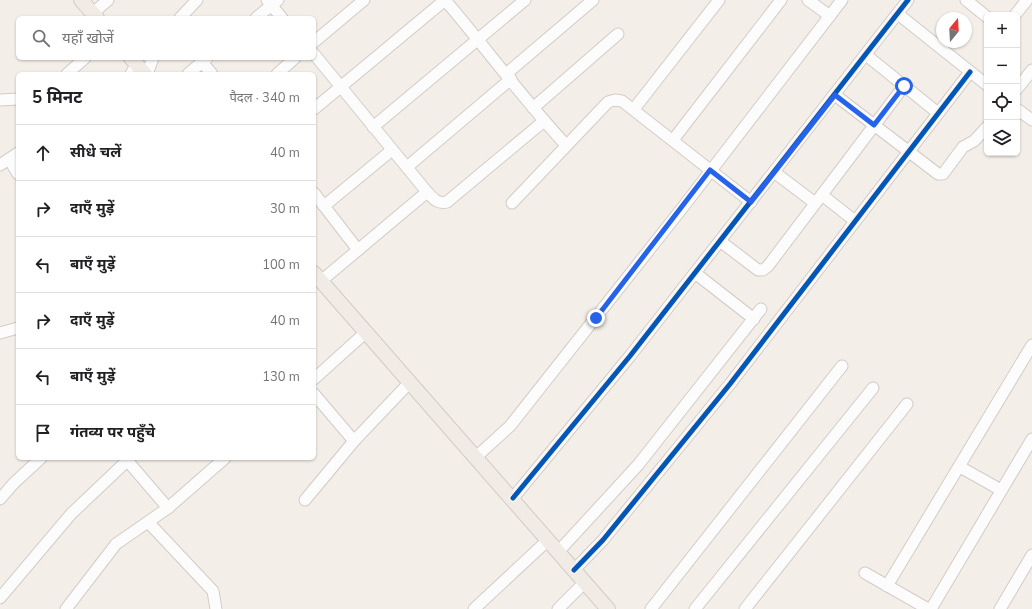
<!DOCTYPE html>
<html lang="hi">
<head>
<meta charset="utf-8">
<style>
  :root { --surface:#fff; --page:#f2f2f2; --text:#202124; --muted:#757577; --line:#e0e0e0 }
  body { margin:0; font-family:"Nunito Sans","Noto Sans Devanagari",sans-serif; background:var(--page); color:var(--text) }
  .controls { position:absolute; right:12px; top:12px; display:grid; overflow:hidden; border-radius:6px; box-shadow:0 1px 3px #0004 }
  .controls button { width:36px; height:36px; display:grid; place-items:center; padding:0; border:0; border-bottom:1px solid var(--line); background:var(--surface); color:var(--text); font:20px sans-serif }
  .compass { position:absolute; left:936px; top:12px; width:36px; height:36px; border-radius:50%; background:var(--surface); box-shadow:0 1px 3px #0004; rotate:18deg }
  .stop { position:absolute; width:12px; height:12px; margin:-9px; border:3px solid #2563eb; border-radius:50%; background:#fff }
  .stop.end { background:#2563eb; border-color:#fff; box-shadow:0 1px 4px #0008 }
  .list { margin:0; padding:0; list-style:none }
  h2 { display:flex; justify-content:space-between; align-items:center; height:52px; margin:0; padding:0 16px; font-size:17px }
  h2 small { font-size:13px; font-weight:400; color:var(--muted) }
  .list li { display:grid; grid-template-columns:26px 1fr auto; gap:12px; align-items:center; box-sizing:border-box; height:56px; padding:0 16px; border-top:1px solid var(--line) }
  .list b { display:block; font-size:15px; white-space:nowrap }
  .list em { font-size:13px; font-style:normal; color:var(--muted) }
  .icon { flex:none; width:22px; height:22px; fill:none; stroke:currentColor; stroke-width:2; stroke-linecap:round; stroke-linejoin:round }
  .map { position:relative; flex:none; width:1032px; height:609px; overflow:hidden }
  .search { position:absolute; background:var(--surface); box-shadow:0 1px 3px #0004; left:16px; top:16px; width:300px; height:44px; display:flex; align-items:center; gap:10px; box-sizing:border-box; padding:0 14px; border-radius:6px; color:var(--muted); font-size:15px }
  .panel { position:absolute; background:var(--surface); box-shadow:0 1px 3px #0004; left:16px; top:72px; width:300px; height:388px; border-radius:6px }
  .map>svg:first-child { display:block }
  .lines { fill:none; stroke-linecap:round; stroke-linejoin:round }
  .minor-casing { stroke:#d3cbc6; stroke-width:13 }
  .major-casing { stroke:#d3c9c6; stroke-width:16 }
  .minor { stroke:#fdfcfc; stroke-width:11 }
  .major { stroke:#f0ebe5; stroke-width:14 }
  .cycleway-casing { stroke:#fdf2e8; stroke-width:8 }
  .cycleway { stroke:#0057b8; stroke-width:5 }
  .route { stroke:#2563eb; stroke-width:5 }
</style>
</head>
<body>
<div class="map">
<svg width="1032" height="609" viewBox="0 0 1032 609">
  <rect width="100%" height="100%" fill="#f4eee8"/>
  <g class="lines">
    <g class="minor-casing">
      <g id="minor">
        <polyline points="267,0 282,18"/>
        <path d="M 445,0 C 486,48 523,99 566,145"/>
        <polyline points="808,0 830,16"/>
        <polyline points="966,0 987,17"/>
        <polyline points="93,13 108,0"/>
        <polyline points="898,14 987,85"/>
        <polyline points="1015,15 1027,0"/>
        <polyline points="180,18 197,0"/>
        <polyline points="256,18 278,0"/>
        <polyline points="314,42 364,0"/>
        <path d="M 314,54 L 427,192 C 434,199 437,204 447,202 L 544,121"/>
        <polyline points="866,55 938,113"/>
        <polyline points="202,62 212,74"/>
        <polyline points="67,74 85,58"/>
        <polyline points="131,74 136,65"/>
        <polyline points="147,74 153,58"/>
        <polyline points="188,74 207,58"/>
        <polyline points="277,74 295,58"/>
        <polyline points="506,74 593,0"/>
        <polyline points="1017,89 1032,70"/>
        <polyline points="835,95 938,174 943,174 963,147 974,141 987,127"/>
        <polyline points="0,100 18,99"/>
        <polyline points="533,108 618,34"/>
        <polyline points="314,109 445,0"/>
        <polyline points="634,109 719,0"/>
        <polyline points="1017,109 1032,120"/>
        <polyline points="373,127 525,0"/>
        <polyline points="673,140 781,0"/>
        <polyline points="9,159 18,174"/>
        <polyline points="0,165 18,153"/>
        <polyline points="407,167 511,79"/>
        <polyline points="774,172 815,203"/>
        <polyline points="314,193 358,250"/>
        <polyline points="822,195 855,221"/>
        <polyline points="512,203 608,102 615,100 622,101 751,202"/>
        <polyline points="324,206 392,150"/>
        <polyline points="720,241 758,270 763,270 768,266 904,86"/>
        <polyline points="695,273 754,319"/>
        <polyline points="321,281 427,192"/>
        <polyline points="0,333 18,328"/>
        <polyline points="314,379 366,332"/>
        <polyline points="314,394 354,441"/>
        <polyline points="476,457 510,426 683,207 842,0"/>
        <polyline points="125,458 168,508"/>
        <polyline points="960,467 1001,490"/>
        <polyline points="513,498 630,356 908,0"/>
        <polyline points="0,499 14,483 41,458"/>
        <polyline points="305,500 354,441 410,382"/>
        <polyline points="148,522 213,591 216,609"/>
        <polyline points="558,552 638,465 761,309"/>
        <polyline points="574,570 603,540 730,384 970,72"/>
        <polyline points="865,573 928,609"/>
        <polyline points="887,586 1032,345"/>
        <polyline points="0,598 71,514 130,458"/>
        <polyline points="66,609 116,544 168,508 225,458"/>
        <polyline points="474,609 548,540"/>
        <polyline points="558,609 585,582"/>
        <polyline points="651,609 842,366"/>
        <polyline points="695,609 873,388"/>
        <polyline points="745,609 907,404"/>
        <polyline points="931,609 1032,439"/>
        <polyline points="1000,609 1032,555"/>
      </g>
    </g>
    <g class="major-casing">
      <g id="major">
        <polyline points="81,0 97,18"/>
        <polyline points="131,58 145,74"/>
        <polyline points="314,273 608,609"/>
      </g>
    </g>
    <use href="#minor" class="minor"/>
    <use href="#major" class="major"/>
    <g class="cycleway-casing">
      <g id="cycleway">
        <polyline points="513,498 630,356 908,0"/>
        <polyline points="574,570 603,540 730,384 970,72"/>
      </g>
    </g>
    <use href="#cycleway" class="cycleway"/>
  </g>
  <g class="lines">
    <polyline class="route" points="596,318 710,170 751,202 835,95 874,125 904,86"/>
  </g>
</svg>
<div class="controls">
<button>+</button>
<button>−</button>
<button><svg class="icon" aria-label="locate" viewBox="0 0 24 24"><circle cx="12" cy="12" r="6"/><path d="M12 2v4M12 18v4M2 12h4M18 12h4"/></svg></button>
<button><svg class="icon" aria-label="layers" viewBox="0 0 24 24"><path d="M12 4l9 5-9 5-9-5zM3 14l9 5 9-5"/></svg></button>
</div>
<svg class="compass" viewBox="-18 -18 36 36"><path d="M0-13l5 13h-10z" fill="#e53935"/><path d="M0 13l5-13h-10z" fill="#757577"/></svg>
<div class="stop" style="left:904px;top:86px"></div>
<div class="stop end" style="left:596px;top:318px"></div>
<div class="search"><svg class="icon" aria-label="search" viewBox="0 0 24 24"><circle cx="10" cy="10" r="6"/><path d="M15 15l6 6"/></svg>यहाँ खोजें</div>
<section class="panel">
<h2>5 मिनट<small>पैदल · 340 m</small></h2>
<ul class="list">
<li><svg class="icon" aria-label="ahead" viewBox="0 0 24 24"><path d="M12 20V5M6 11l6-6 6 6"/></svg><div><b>सीधे चलें</b></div><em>40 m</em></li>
<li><svg class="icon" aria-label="right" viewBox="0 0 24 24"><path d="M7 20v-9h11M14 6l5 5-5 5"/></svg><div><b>दाएँ मुड़ें</b></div><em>30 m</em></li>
<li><svg class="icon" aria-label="left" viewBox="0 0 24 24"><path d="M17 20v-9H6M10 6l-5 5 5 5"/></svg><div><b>बाएँ मुड़ें</b></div><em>100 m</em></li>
<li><svg class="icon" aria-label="right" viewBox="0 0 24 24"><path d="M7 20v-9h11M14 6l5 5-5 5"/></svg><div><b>दाएँ मुड़ें</b></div><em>40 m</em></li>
<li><svg class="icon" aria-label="left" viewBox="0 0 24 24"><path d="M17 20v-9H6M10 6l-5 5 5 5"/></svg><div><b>बाएँ मुड़ें</b></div><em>130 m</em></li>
<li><svg class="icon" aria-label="arrive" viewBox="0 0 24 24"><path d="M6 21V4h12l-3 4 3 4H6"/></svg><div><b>गंतव्य पर पहुँचे</b></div></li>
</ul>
</section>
</div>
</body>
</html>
